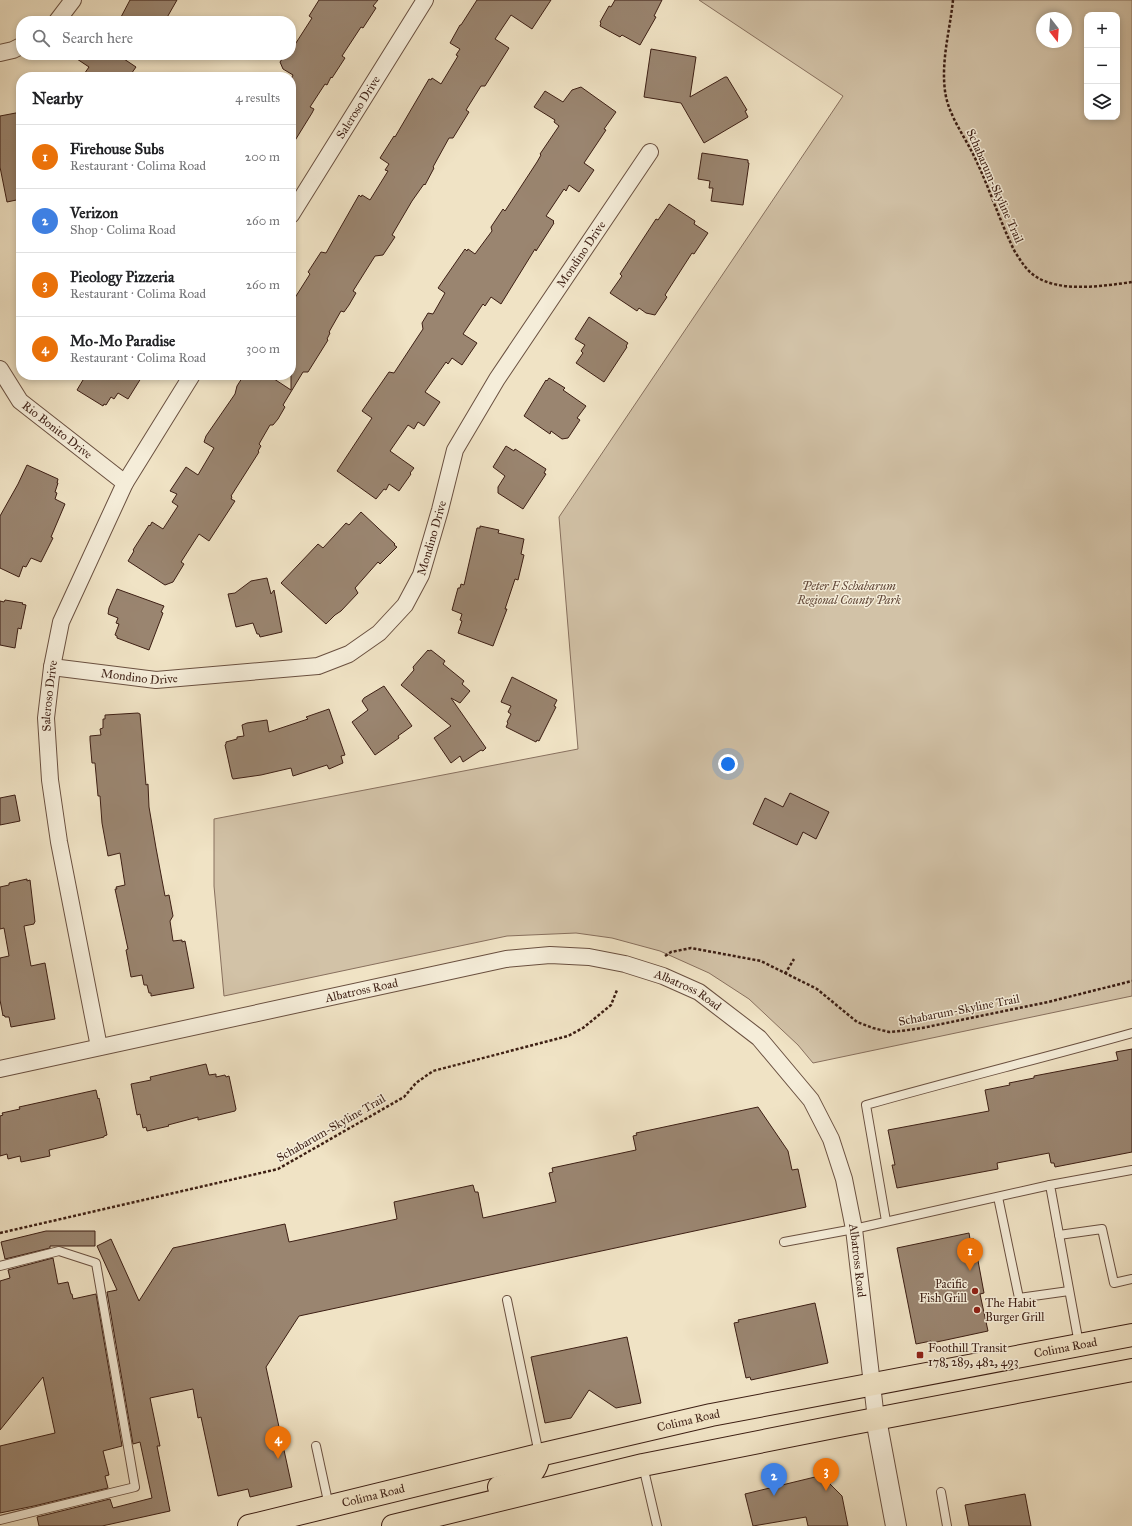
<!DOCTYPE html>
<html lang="en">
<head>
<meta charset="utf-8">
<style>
  :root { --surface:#fff; --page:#f6f6f6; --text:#202124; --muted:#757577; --line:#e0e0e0; --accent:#d93025 }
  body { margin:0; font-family:"IM FELL Great Primer",serif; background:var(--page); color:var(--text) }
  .controls { position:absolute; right:12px; top:12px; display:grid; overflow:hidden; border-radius:8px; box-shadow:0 2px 6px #0003 }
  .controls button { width:36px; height:36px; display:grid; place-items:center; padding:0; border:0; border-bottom:1px solid var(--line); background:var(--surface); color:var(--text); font:20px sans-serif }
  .compass { position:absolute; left:1036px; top:12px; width:36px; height:36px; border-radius:50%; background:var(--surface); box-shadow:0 2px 6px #0003; rotate:163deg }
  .you { position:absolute; left:728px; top:764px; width:14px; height:14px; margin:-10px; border:3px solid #fff; border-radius:50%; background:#1a73e8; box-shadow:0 0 0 6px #1a73e833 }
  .badge { display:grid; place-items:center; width:26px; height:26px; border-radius:50%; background:var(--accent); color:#fff; font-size:13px; font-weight:700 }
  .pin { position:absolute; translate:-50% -33px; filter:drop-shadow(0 1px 2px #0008) }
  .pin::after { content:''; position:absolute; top:21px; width:14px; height:12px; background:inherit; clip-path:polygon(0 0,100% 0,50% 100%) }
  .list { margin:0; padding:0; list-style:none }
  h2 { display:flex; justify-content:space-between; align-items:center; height:52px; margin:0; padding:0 16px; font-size:17px }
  h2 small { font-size:13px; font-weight:400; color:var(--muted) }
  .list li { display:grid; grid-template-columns:26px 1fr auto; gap:12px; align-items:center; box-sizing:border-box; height:64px; padding:0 16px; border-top:1px solid var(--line) }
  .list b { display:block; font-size:15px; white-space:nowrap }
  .list p { margin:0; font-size:13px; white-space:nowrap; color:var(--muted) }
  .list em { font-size:13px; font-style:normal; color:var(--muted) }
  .icon { flex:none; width:22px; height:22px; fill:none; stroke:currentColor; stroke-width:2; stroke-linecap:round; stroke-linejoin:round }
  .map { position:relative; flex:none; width:1132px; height:1526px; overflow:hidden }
  .search { position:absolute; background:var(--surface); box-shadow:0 2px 6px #0003; left:16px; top:16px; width:280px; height:44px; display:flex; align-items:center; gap:10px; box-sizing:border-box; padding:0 14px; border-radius:16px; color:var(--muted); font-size:15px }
  .panel { position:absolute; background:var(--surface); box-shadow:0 2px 6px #0003; left:16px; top:72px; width:280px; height:308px; border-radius:16px }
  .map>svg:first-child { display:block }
  .green { fill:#d2c2a7; stroke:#88705e; fill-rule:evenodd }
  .building { fill:#9a8570; stroke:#3d1f14 }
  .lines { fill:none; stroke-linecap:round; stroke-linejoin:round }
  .service-casing { stroke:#6a5040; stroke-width:10 }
  .minor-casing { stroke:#6a5040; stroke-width:18 }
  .tertiary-casing { stroke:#6a5040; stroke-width:22 }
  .primary-casing { stroke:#3d1f14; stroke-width:24 }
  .path { stroke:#3d1f14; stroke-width:2.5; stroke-dasharray:3 2; stroke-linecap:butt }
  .service { stroke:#f5edd9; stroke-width:8 }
  .minor { stroke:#f5edd9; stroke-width:16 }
  .tertiary { stroke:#f5edd9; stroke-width:20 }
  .primary { stroke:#f0e3c5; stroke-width:22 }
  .poi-dot { fill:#8f2418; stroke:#f5edd9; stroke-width:1.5 }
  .labels { text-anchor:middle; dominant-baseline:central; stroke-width:3; stroke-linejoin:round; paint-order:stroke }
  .street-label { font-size:12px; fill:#3d1f14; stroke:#f5edd9 }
  .park-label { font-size:12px; font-style:italic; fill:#624839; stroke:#f5edd9 }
  .poi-label { font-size:12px; fill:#3d1f14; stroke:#f5edd9; text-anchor:start }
</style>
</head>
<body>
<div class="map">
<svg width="1132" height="1526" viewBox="0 0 1132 1526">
  <rect width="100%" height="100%" fill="#f0e3c5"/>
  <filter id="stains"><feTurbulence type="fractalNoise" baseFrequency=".005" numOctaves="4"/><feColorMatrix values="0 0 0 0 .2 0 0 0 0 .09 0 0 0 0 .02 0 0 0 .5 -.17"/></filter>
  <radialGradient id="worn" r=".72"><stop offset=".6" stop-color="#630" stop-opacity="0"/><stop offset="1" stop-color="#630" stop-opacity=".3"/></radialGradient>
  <path class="green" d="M 699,0 L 1132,0 L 1132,996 L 813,1063 L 798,1045 L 749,999 L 709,973 L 660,951 L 612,938 L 576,933 L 507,936 L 224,996 L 214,886 L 214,819 L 578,749 L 559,517 L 843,96 ZM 1087,15 L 1117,15 L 1117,117 L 1087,117 ZM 1042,18 L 1066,18 L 1066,42 L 1042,42 Z"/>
  <g class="building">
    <polygon points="130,0 177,0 165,21 129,21 121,17"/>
    <polygon points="319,0 378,0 373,6 376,8 363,28 361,27 342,56 345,58 332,78 331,77 327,85 325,84 310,107 314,109 312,113 291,147 291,79 293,75 283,69 280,62 285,55 291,55 291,46 292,44 294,46 312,18 309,16"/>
    <polygon points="477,0 551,0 532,29 511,15 495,39 509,48 485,86 481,86 466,110 469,112 453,138 449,138 433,167 434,168 425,185 424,184 412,201 392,235 395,237 383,255 375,256 353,291 356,293 349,305 344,312 341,311 329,332 330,333 327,339 328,340 308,372 303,372 283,405 285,407 278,419 273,425 270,425 259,444 261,446 258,451 259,452 231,496 232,497 231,499 235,501 209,541 199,534 181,562 184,564 173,582 165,585 128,561 134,551 133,550 149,525 150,526 152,522 163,529 178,506 172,502 177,494 170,491 186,467 198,475 214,448 204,442 206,436 235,394 237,386 244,375 268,375 291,390 291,304 310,274 308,272 321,252 326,253 359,195 361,197 362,195 370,200 388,171 385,170 389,164 380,158 394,136 395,137 429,79 431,80 432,78 441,84 458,56 456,55 460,49 450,43 460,25 461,25"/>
    <polygon points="615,0 662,0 654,16 656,17 640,45 622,35 620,37 600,26 601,23 600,22 609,6 611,7"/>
    <polygon points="651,49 696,57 690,97 725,77 727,77 747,110 745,111 748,117 704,143 681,103 644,97"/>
    <polygon points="71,55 118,55 136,67 129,77 82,77 89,67"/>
    <polygon points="581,87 616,112 604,129 606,130 584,163 594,170 592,173 579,192 569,185 566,191 564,189 546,216 554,221 553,222 554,223 536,251 535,249 501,304 491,297 485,306 483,304 463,334 477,343 462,365 452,358 448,364 446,362 425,392 440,402 424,426 418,422 414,429 408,425 390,451 414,468 410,473 411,474 399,491 389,484 386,490 384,489 376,499 337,471 372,418 362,411 389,372 394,373 419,335 423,329 422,323 428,313 433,314 445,293 438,288 465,249 467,251 468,249 475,254 492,231 491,227 503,209 505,211 537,162 541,155 540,154 559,126 554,122 555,120 534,107 545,91 563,102 572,90"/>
    <polygon points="21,112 21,199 7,202 0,167 0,116"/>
    <polygon points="702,153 748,160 748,163 749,163 743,205 711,201 713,188 709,188 710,181 698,179"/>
    <polygon points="669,204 695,221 694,224 708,233 694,254 692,253 665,295 667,297 655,315 646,313 639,308 637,311 610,293 622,276 620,274 656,219 658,220"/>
    <polygon points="589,317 628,343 626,346 627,347 604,382 576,363 583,353 581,351 585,345 575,339"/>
    <polygon points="86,375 143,375 128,399 118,393 114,399 111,397 106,405 104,404 103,406 77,390"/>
    <polygon points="549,378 565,388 563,390 586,406 577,418 580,420 568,438 562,439 551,431 550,434 524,416 546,380 547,381"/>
    <polygon points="506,446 514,451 515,449 546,469 544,473 546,474 523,509 498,493 498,487 505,476 493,467"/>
    <polygon points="27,465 58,479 57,483 58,483 55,492 57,493 55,499 65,504 51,537 53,538 41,562 31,558 26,567 23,566 19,577 0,568 0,516 18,484"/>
    <polygon points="361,512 395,544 394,545 397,547 380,564 378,562 355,588 358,593 341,611 335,615 326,624 281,583 318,544 323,548 346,523 349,525"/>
    <polygon points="480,526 499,530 498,533 524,539 521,554 524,555 518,580 515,579 505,609 507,609 493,646 458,633 462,621 460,620 462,614 452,610 458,588 460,588 461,584 464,585 477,528 480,528"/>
    <polygon points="267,578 271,594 274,590 282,632 260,637 259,634 257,634 253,623 236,627 228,594 235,593 251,581"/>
    <polygon points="117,589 164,606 161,612 163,613 149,650 117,638 117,636 115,635 119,624 116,623 118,618 108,614 109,608"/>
    <polygon points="5,600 23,603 22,604 26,605 21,629 18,628 15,648 0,645 0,601 4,602"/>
    <polygon points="428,650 429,651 431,650 445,661 443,664 464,681 462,684 470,691 460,703 451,698 486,748 483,751 481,750 463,762 460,756 451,763 434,738 451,726 401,685 414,670 413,667"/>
    <polygon points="512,677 557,700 554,706 556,707 539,741 537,740 536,742 506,727 508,723 507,722 511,714 508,712 511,706 501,702"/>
    <polygon points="384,686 412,726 398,736 399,738 375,755 352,722 368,710 362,701 364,698"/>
    <polygon points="329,709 345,755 341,756 343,763 329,769 327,765 293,776 291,768 261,775 233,779 232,777 225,745 226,744 226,742 237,739 237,737 244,736 242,725 247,723 267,720 269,732 308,719 306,717"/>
    <polygon points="138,713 140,714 146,785 148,784 149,807 156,848 165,896 169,895 173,916 170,921 173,941 182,940 182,942 185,941 194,988 151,996 151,993 149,993 147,985 144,985 142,975 131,977 126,950 128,949 115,889 117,889 116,887 125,885 120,853 108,856 102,823 100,796 98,796 95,763 92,763 90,740 90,736 101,735 100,729 103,728 103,719 105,719 105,715"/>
    <polygon points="790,793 829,812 816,839 803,832 797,845 753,824 765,798 783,807"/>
    <polygon points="15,795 20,821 0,825 0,798"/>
    <polygon points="27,879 27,881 30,880 35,922 34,923 34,924 24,926 31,966 45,963 55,1019 11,1027 9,1017 5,1017 4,1015 3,1016 0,1000 0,958 9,956 4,928 0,929 0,887 9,885 9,883"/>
    <polygon points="1132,1049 1132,1152 1055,1167 1054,1163 1051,1163 1049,1153 997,1163 998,1169 897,1188 892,1165 895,1165 888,1130 989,1111 985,1090 1010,1085 1009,1083 1034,1078 1034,1076 1118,1060 1116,1052"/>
    <polygon points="206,1064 209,1075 216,1074 216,1077 225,1075 226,1077 229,1076 236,1109 235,1111 198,1120 198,1117 168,1125 169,1126 147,1131 146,1127 143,1128 140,1114 137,1115 131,1084 151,1080 150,1077"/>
    <polygon points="96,1090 98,1099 99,1098 107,1135 104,1136 104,1137 49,1150 50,1156 21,1162 20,1156 8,1159 7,1154 0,1156 0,1116 3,1115 2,1113 20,1109 19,1107"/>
    <polygon points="758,1107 788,1151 792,1170 798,1169 806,1207 299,1316 266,1367 292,1487 250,1497 248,1489 218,1496 201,1417 198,1418 193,1389 150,1398 160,1446 157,1446 170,1511 102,1526 39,1526 37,1517 110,1499 113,1508 152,1498 140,1442 133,1444 107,1292 117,1290 97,1246 111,1239 139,1301 173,1248 285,1224 289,1242 397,1219 394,1202 473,1185 475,1192 478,1192 483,1218 556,1202 549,1173 553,1172 552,1168 636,1150 633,1136 637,1135 636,1133"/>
    <polygon points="46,1231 95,1231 95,1246 50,1246 50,1248 5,1259 1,1242"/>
    <polygon points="969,1233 970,1239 974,1239 984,1293 980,1294 988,1331 932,1343 931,1341 916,1344 897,1248"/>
    <polygon points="53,1258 58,1284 68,1282 71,1294 72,1294 73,1299 96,1294 122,1446 103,1451 109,1475 105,1476 108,1488 34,1506 0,1513 0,1446 55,1433 43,1377 0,1430 0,1281 10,1278 8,1270"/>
    <polygon points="815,1303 828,1363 751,1380 750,1377 746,1378 734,1323 739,1322 738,1320"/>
    <polygon points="627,1337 641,1403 616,1408 589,1390 571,1418 545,1423 531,1357"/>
    <polygon points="815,1477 828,1482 842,1496 848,1526 808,1526 806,1517 753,1526 745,1494"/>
    <polygon points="1025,1494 1031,1526 969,1526 965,1505"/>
  </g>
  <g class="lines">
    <g class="service-casing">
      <g id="service">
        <polyline points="998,1197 1019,1298 1069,1291"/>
        <path d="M 886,1221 L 866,1105 C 954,1080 1043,1058 1132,1033"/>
        <polyline points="1059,1235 1102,1229 1114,1283 1132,1279"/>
        <polyline points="784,1242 854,1229 1050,1185"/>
        <polyline points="0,1266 59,1251 96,1263 135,1487 0,1520"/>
        <polyline points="507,1300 539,1454"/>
        <polyline points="1079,1344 1050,1185 1132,1170"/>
        <polyline points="316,1446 329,1506"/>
        <polyline points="643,1466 657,1526"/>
        <polyline points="941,1492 947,1526"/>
      </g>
    </g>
    <g class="minor-casing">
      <g id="minor">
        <polyline points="57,21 73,0"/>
        <polyline points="0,53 13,50 21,46"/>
        <path id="s1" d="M 291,215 L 425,0"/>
        <path id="s2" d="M 0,369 L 20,401 L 125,483"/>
        <path id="s3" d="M 52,667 L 156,680 L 318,666 L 349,654 L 379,633 L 405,605 L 421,575 L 440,510 L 455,450 L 497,379 L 650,152"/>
        <path id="s4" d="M 99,1047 L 59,842 L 50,780 L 46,718 L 52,667 L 61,622 L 125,483 L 192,375"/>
        <path id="s5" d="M 0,1069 L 506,959 L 550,955 L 589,957 L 625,964 L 663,976 L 699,992 L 759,1038 L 811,1100 L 831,1139 L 844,1179 L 854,1229 L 876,1419"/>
      </g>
    </g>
    <g class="tertiary-casing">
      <polyline id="tertiary" points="876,1419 896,1526"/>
    </g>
    <g class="primary-casing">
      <g id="primary">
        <path d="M 499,1487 C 520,1481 536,1479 539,1455"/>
        <path id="s6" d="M 249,1526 L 539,1455 L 711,1415 L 1132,1335"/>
        <polyline points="393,1526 643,1465 844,1425 1132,1370"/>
      </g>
    </g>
    <g class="path">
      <path d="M 953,0 C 950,30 941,60 945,91 C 948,114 963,134 973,154 C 989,186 999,220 1015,252 C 1021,261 1026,270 1035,276 C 1060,293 1103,286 1132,282"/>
      <polyline points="665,956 671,952 691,948 761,961 817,989 857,1022 873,1028 889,1032 901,1031 922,1028 1048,1002 1132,981"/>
      <polyline points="785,974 794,959"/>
      <polyline points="0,1233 278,1169 404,1097 416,1083 433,1071 568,1036 583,1028 611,1005 617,990"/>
    </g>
    <use href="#service" class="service"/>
    <use href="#minor" class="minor"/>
    <use href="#tertiary" class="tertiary"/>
    <use href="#primary" class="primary"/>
  </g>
  <g class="poi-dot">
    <circle cx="975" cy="1291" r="4"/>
    <circle cx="977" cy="1310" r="4"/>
    <rect x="916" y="1351" width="8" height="8" rx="2"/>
  </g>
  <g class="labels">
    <g class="street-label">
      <text stroke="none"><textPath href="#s1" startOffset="127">Saleroso Drive</textPath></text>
      <text transform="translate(995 186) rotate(66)">Schabarum-Skyline Trail</text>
      <text stroke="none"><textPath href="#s3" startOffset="772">Mondino Drive</textPath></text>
      <text stroke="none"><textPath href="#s2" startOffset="85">Rio Bonito Drive</textPath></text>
      <text stroke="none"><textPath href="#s3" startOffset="448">Mondino Drive</textPath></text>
      <text stroke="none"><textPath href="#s3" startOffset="88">Mondino Drive</textPath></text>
      <text stroke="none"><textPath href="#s4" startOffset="356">Saleroso Drive</textPath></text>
      <text stroke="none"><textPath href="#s5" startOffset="370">Albatross Road</textPath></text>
      <text stroke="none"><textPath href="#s5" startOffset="706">Albatross Road</textPath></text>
      <text transform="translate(959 1010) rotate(-11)">Schabarum-Skyline Trail</text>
      <text transform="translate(331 1128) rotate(-30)">Schabarum-Skyline Trail</text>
      <text stroke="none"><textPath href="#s5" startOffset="1042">Albatross Road</textPath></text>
      <text stroke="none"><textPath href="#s6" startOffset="836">Colima Road</textPath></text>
      <text stroke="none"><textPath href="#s6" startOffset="452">Colima Road</textPath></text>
      <text stroke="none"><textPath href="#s6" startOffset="128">Colima Road</textPath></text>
    </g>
    <g class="park-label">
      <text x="849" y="586">Peter F Schabarum<tspan x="849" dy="14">Regional County Park</tspan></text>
    </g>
    <g class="poi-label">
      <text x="967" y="1284" text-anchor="end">Pacific<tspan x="967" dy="14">Fish Grill</tspan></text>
      <text x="985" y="1303">The Habit<tspan x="985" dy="14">Burger Grill</tspan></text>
      <text x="928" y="1348">Foothill Transit<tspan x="928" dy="14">178, 289, 482, 493</tspan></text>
    </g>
  </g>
  <rect width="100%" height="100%" filter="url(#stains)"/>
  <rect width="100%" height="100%" fill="url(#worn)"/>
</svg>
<div class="controls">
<button>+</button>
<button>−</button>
<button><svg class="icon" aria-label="layers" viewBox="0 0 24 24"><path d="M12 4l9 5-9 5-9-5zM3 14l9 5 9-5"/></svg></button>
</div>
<svg class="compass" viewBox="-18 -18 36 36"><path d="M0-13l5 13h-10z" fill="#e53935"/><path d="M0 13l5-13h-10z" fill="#757577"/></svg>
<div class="you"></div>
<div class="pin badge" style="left:970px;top:1271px;background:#e8710a">1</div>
<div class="pin badge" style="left:774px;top:1496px;background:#3f7fe0">2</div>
<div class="pin badge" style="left:826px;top:1491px;background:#e8710a">3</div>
<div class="pin badge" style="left:278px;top:1459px;background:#e8710a">4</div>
<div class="search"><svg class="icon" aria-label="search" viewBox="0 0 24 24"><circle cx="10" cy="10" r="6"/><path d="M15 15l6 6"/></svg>Search here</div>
<section class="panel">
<h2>Nearby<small>4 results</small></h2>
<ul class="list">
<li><span class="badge" style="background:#e8710a">1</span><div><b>Firehouse Subs</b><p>Restaurant · Colima Road</p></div><em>200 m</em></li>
<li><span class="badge" style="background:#3f7fe0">2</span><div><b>Verizon</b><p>Shop · Colima Road</p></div><em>260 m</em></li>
<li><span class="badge" style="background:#e8710a">3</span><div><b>Pieology Pizzeria</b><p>Restaurant · Colima Road</p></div><em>260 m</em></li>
<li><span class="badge" style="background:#e8710a">4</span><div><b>Mo-Mo Paradise</b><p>Restaurant · Colima Road</p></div><em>300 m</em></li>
</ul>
</section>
</div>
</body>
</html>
